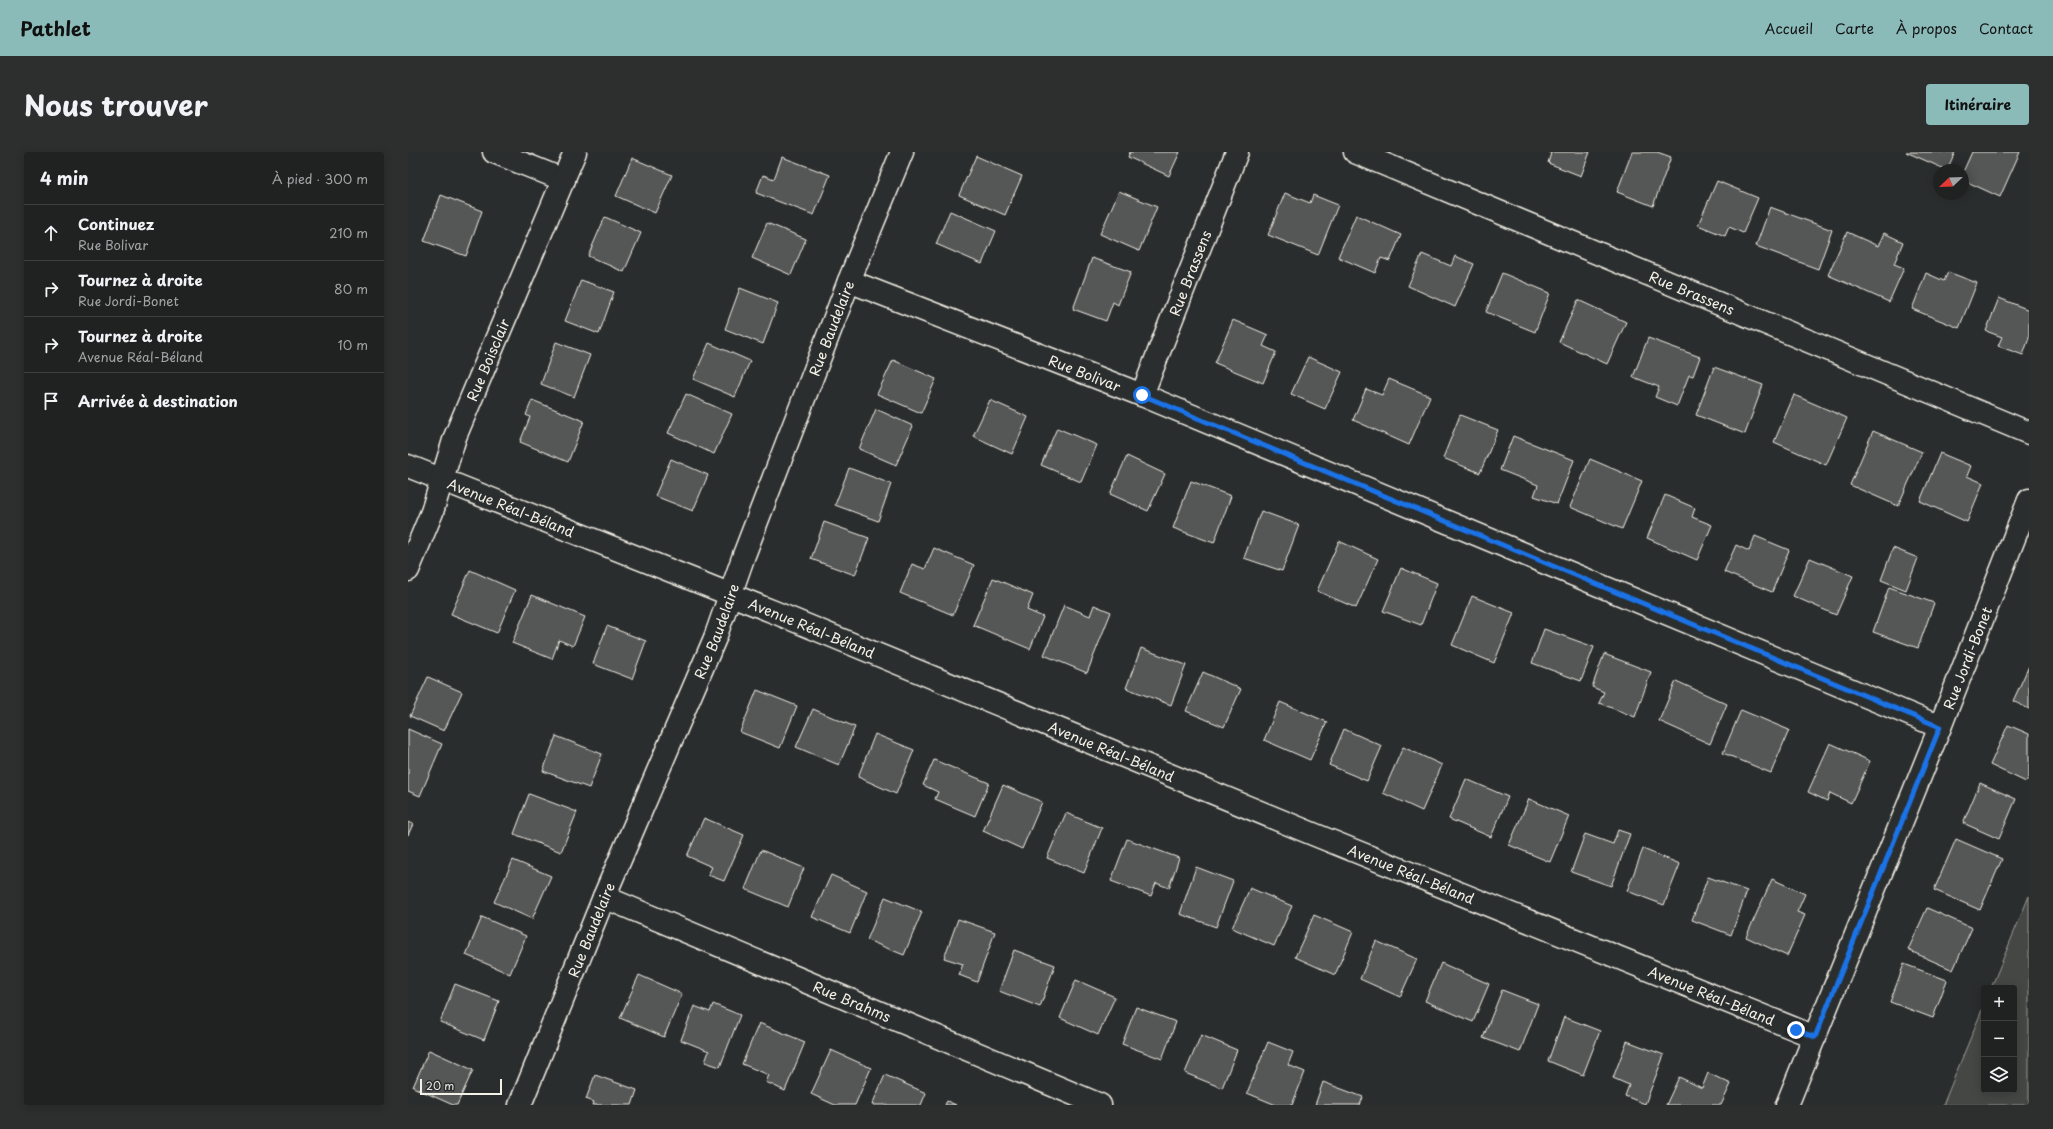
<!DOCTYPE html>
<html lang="fr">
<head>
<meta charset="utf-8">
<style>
  :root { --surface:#202222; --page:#2d2f2f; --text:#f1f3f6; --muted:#a2a4a5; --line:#3d3f40; --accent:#8bbbb9 }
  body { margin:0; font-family:"Playpen Sans",sans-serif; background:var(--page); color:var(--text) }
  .controls { position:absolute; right:12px; bottom:12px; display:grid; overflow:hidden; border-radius:4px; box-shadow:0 2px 10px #0003 }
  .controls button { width:36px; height:36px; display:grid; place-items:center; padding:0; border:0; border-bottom:1px solid var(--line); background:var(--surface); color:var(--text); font:20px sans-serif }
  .compass { position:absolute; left:1525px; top:12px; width:36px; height:36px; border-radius:50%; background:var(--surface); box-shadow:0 2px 10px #0003; rotate:247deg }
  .scale { position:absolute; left:12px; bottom:10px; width:82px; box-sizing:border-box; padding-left:4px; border:2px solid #f4f1e8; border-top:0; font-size:11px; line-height:14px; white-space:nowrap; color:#f4f1e8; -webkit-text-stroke:3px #2a2d2e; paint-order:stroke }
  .stop { position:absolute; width:12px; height:12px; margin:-9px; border:3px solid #1a73e8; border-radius:50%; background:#fff }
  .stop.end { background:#1a73e8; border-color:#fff; box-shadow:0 1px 4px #0008 }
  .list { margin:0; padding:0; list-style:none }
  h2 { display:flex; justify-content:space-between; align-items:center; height:52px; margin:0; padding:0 16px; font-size:17px }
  h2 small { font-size:13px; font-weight:400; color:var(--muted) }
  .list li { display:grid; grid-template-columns:26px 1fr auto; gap:12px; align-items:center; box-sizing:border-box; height:56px; padding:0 16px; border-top:1px solid var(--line) }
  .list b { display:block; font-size:15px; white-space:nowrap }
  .list p { margin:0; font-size:13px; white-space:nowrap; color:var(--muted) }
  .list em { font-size:13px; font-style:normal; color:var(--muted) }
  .icon { flex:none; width:22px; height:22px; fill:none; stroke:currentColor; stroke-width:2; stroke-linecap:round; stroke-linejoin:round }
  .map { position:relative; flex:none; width:1621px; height:953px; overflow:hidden; border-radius:4px }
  header { display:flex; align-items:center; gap:24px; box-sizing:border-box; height:56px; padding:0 20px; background:var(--accent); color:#111 }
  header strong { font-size:19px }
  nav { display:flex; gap:22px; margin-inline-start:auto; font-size:14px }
  .intro { display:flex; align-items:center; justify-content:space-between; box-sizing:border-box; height:96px; padding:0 24px }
  h1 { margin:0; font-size:28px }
  .button { padding:10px 18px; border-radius:4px; background:var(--accent); color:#111; font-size:14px; font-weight:700 }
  main { display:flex; gap:24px; padding:0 24px }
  aside { flex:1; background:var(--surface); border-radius:4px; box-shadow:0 2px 10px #0003 }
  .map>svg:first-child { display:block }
  .green { fill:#444645; stroke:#9c9c96 }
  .building { fill:#555756; stroke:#f4f1e8 }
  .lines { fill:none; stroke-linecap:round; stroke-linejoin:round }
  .minor-casing { stroke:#f4f1e8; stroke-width:25 }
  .minor { stroke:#2a2d2e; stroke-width:22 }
  .route { stroke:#1a73e8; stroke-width:5 }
  .labels { text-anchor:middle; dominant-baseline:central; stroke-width:3; stroke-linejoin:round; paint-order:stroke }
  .street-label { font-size:14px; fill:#f4f1e8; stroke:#2a2d2e }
</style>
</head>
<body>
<header>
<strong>Pathlet</strong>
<nav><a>Accueil</a><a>Carte</a><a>À propos</a><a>Contact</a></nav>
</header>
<div class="intro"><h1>Nous trouver</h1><a class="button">Itinéraire</a></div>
<main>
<aside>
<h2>4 min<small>À pied · 300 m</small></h2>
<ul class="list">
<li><svg class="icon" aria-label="ahead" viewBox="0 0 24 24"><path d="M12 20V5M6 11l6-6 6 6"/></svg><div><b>Continuez</b><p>Rue Bolivar</p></div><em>210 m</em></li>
<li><svg class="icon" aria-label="right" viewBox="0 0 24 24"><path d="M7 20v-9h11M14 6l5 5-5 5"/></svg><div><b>Tournez à droite</b><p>Rue Jordi-Bonet</p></div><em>80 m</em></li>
<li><svg class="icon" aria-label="right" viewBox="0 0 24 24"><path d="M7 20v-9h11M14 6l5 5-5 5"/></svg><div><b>Tournez à droite</b><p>Avenue Réal-Béland</p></div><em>10 m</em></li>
<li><svg class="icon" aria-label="arrive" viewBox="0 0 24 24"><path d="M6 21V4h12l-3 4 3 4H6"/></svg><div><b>Arrivée à destination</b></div></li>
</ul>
</aside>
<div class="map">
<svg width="1621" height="953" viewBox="0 0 1621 953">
  <rect width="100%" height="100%" fill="#2a2d2e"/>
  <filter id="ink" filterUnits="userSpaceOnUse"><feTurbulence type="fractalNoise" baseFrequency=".025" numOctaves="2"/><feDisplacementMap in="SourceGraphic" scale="8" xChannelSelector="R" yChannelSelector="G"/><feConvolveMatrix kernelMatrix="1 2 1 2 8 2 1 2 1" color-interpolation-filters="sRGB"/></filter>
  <g filter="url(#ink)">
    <polygon class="green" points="1621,744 1621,953 1535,953 1576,853 1576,938 1606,938 1606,836 1583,836"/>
    <g class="building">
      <polygon points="722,0 772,0 761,24 720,5"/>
      <polygon points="1140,0 1182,0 1173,24 1140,11 1143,1"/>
      <polygon points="1224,0 1249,0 1263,5 1245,54 1209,40"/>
      <polygon points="1498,0 1547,0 1539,18"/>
      <polygon points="1564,0 1612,0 1592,45 1555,28 1555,20"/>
      <polygon points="568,4 614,24 597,63 551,43"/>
      <polygon points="374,5 422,23 406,63 348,41 355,23 366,27"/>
      <polygon points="224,6 264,23 247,61 208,44"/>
      <polygon points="1309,29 1350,46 1335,81 1321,75 1317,84 1290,73"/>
      <polygon points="711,39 749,55 731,99 692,82"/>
      <polygon points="877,41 902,51 905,43 930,53 910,103 860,83"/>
      <polygon points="33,43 74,59 58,104 16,89"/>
      <polygon points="1362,55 1424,78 1410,117 1348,94"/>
      <polygon points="542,59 588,79 574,112 528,92"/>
      <polygon points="948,63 993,83 982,109 973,106 967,121 930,105"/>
      <polygon points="197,65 233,81 216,120 180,104"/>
      <polygon points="359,71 398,87 383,123 344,106"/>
      <polygon points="1439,80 1470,94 1476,81 1495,90 1486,112 1496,116 1481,150 1420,123"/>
      <polygon points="1014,102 1043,114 1047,104 1066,112 1047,155 1000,134"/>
      <polygon points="684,106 723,120 710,153 705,150 698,169 665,157"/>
      <polygon points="1540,120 1569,131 1551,176 1504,157 1518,121 1536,129"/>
      <polygon points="1094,121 1142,141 1127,180 1078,160"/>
      <polygon points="173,128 206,140 191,182 157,169"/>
      <polygon points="332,136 370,151 355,192 317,177"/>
      <polygon points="1591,146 1621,158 1621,186 1615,203 1590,194 1594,185 1578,179"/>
      <polygon points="1170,148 1218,170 1199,212 1151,190"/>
      <polygon points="825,168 860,183 855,194 868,200 855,231 807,211"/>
      <polygon points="1240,186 1292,205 1285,224 1281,223 1269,254 1247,245 1251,235 1225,225"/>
      <polygon points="148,190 182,203 166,245 133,232"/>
      <polygon points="301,191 342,209 327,245 285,227"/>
      <polygon points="900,205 934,220 917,257 883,242"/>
      <polygon points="485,208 528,227 513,261 469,242"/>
      <polygon points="1306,215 1355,233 1337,282 1288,263"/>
      <polygon points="981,227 1022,244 1001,293 945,268 958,237 974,243"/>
      <polygon points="278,242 324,262 306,302 260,281"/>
      <polygon points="1386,243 1439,266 1418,313 1366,290"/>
      <polygon points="124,248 176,269 160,310 112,290 122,265 118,263"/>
      <polygon points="582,248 620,265 604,302 565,284"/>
      <polygon points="468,257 505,274 488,313 451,297"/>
      <polygon points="1052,263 1090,278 1072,321 1035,306"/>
      <polygon points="649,276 689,293 673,330 633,313"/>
      <polygon points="1465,279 1514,300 1490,354 1442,333"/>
      <polygon points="1105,284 1166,308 1149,352 1126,344 1130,333 1092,318"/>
      <polygon points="1532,301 1563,314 1559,324 1575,331 1559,370 1512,349"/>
      <polygon points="719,304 757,322 740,359 702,342"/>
      <polygon points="263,307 300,323 285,359 247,344"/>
      <polygon points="1182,307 1234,329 1214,377 1162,355"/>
      <polygon points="441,316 483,332 470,369 427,353"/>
      <polygon points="783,329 823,344 806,391 765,376"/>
      <polygon points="1257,343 1287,356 1284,365 1304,373 1289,408 1239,386"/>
      <polygon points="853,359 891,373 874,419 836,406"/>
      <polygon points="416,370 461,386 447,423 403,407"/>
      <polygon points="1347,384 1381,398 1364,440 1316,420 1328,393 1341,399"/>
      <polygon points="931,389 970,407 948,456 909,439"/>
      <polygon points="526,396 566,413 545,463 492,441 504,412 517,417"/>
      <polygon points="1485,396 1510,406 1498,438 1473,428"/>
      <polygon points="1402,406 1445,424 1428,463 1385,444"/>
      <polygon points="993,416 1029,431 1013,473 975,459"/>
      <polygon points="62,418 107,438 89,481 43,462"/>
      <polygon points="585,426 625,443 619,458 635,465 622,497 565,473"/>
      <polygon points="1481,435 1526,451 1510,496 1465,480"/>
      <polygon points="124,443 177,465 165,494 151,488 144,507 104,491"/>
      <polygon points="1064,444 1106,461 1086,511 1044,493"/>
      <polygon points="656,453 682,464 686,453 703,460 679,521 636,503"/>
      <polygon points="199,474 238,489 224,527 185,512"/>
      <polygon points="1136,477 1186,495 1173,529 1124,511"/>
      <polygon points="733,496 778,513 763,553 718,536"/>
      <polygon points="1196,502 1243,520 1227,565 1191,551 1196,540 1184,535"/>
      <polygon points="1621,514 1621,557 1605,549"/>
      <polygon points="795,520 833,537 816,575 778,559"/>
      <polygon points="20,525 54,540 36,579 2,564"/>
      <polygon points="1268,529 1319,552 1302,592 1251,569"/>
      <polygon points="349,538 389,554 372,596 332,580"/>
      <polygon points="872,550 919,570 902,608 856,588"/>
      <polygon points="405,557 447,575 431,613 388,595"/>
      <polygon points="1333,558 1381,578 1363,621 1315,601"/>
      <polygon points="1600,573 1621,582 1621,624 1618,630 1582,613"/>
      <polygon points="0,577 34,592 12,644 0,639"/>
      <polygon points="936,577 974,594 959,629 921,613"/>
      <polygon points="467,582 506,598 488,642 450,625"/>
      <polygon points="148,584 194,602 181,636 135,619"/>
      <polygon points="1422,591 1462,609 1443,651 1422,641 1419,649 1400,640"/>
      <polygon points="995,595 1034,613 1014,659 975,641"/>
      <polygon points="526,608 581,631 567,664 527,647 530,640 515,633"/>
      <polygon points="1058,627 1100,645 1083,685 1041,667"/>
      <polygon points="1572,631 1608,647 1591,687 1555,671"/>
      <polygon points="595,633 634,650 614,697 575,679"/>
      <polygon points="121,642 169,660 153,700 106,682"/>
      <polygon points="1121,647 1161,664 1142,710 1101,693"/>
      <polygon points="658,661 694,676 676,721 639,706"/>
      <polygon points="296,666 336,683 316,729 300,723 304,715 279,704"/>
      <polygon points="0,670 5,672 0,683"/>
      <polygon points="1210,678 1222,682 1203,734 1163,720 1177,682 1205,692"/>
      <polygon points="719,687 771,706 761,736 748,731 743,744 703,729"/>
      <polygon points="1548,687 1594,707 1572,758 1526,738"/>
      <polygon points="1235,697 1272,712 1256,753 1219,739"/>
      <polygon points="353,698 396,716 380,755 337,737"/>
      <polygon points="105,708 143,724 124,767 86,750"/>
      <polygon points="788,715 825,729 808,775 772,762"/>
      <polygon points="423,723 459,739 442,781 404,765"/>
      <polygon points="1300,725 1339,739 1323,783 1284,768"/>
      <polygon points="1364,727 1397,742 1389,760 1397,763 1379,804 1338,785"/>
      <polygon points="842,736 884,754 866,794 824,776"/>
      <polygon points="477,745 514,760 496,803 459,788"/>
      <polygon points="1519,756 1564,776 1545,818 1500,798"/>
      <polygon points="906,763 945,780 927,823 887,805"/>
      <polygon points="74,765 118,784 102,822 58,803"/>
      <polygon points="550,767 587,780 569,830 551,823 555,812 536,806"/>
      <polygon points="968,789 1009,807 992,845 952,827"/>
      <polygon points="606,798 647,813 632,855 591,839"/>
      <polygon points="1033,811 1081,832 1065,870 1017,849"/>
      <polygon points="1496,812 1539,828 1525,866 1482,850"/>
      <polygon points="231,823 274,842 256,885 212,866"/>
      <polygon points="668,828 707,845 690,883 652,866"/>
      <polygon points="47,832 91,849 76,888 32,870"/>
      <polygon points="1094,838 1130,852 1112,900 1075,886"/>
      <polygon points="305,852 332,863 312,915 297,910 301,899 273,888 286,854 302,860"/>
      <polygon points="728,855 768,870 754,907 714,892"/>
      <polygon points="1156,865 1192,879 1175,923 1140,909"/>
      <polygon points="351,871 397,890 377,939 358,930 361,923 334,912"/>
      <polygon points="793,883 829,898 814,936 777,921"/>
      <polygon points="1219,889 1256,903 1237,952 1217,944 1221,933 1205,926"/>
      <polygon points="860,890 885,900 880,913 897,920 884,953 868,953 839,941"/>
      <polygon points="21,898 65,918 49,953 45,953 5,935"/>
      <polygon points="423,898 463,916 447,953 427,953 403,942"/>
      <polygon points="1300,921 1323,932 1313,953 1258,953 1271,925 1294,936"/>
      <polygon points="187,923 229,938 224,953 185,953 186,950 178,947"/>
      <polygon points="477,923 518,941 513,953 464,953"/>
      <polygon points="915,930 955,945 952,953 907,953"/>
      <polygon points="539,949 548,953 537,953"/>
    </g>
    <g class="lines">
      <g class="minor-casing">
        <g id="minor">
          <polyline points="86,0 156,28"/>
          <path id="s1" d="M 947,0 L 1621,281"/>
          <path id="s2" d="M 441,129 L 734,243 L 1532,575"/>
          <path id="s3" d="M 734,243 L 829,0"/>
          <path id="s4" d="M 0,314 L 366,460 L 905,682 L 1407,885"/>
          <path id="s5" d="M 0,418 L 24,360 L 47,285 L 167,0"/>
          <path id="s6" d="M 196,745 L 692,953"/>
          <path id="s7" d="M 112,953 L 196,745 L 307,486 L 336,403 L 441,129 L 494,0"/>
          <path id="s8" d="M 1379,953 L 1532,575 L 1621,348"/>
        </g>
      </g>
      <use href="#minor" class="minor"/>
    </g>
  </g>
  <g class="lines" filter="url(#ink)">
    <polyline class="route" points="734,243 1532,575 1407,885 1388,878"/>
  </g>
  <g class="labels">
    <g class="street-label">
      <text stroke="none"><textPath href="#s3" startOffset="131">Rue Brassens</textPath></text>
      <text stroke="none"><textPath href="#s1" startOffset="365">Rue Brassens</textPath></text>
      <text stroke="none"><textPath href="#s7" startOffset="837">Rue Baudelaire</textPath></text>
      <text stroke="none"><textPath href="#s5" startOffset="225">Rue Boisclair</textPath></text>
      <text stroke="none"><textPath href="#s2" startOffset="253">Rue Bolivar</textPath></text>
      <text stroke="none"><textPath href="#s4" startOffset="111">Avenue Réal-Béland</textPath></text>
      <text stroke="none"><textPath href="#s4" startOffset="435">Avenue Réal-Béland</textPath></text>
      <text stroke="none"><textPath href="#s7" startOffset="513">Rue Baudelaire</textPath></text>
      <text stroke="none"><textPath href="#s8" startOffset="482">Rue Jordi-Bonet</textPath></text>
      <text stroke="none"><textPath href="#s4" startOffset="759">Avenue Réal-Béland</textPath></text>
      <text stroke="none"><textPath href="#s4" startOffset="1083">Avenue Réal-Béland</textPath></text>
      <text stroke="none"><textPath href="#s7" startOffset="189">Rue Baudelaire</textPath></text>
      <text stroke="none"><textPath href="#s4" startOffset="1407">Avenue Réal-Béland</textPath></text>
      <text stroke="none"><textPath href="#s6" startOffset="269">Rue Brahms</textPath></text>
    </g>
  </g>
</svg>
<div class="controls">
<button>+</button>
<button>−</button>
<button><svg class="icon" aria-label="layers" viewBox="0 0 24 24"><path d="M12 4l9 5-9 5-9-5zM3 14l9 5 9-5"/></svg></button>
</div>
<svg class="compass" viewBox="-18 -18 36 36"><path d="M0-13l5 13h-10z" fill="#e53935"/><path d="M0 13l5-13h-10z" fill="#a2a4a5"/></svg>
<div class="scale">20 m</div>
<div class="stop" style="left:734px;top:243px"></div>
<div class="stop end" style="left:1388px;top:878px"></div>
</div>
</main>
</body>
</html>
